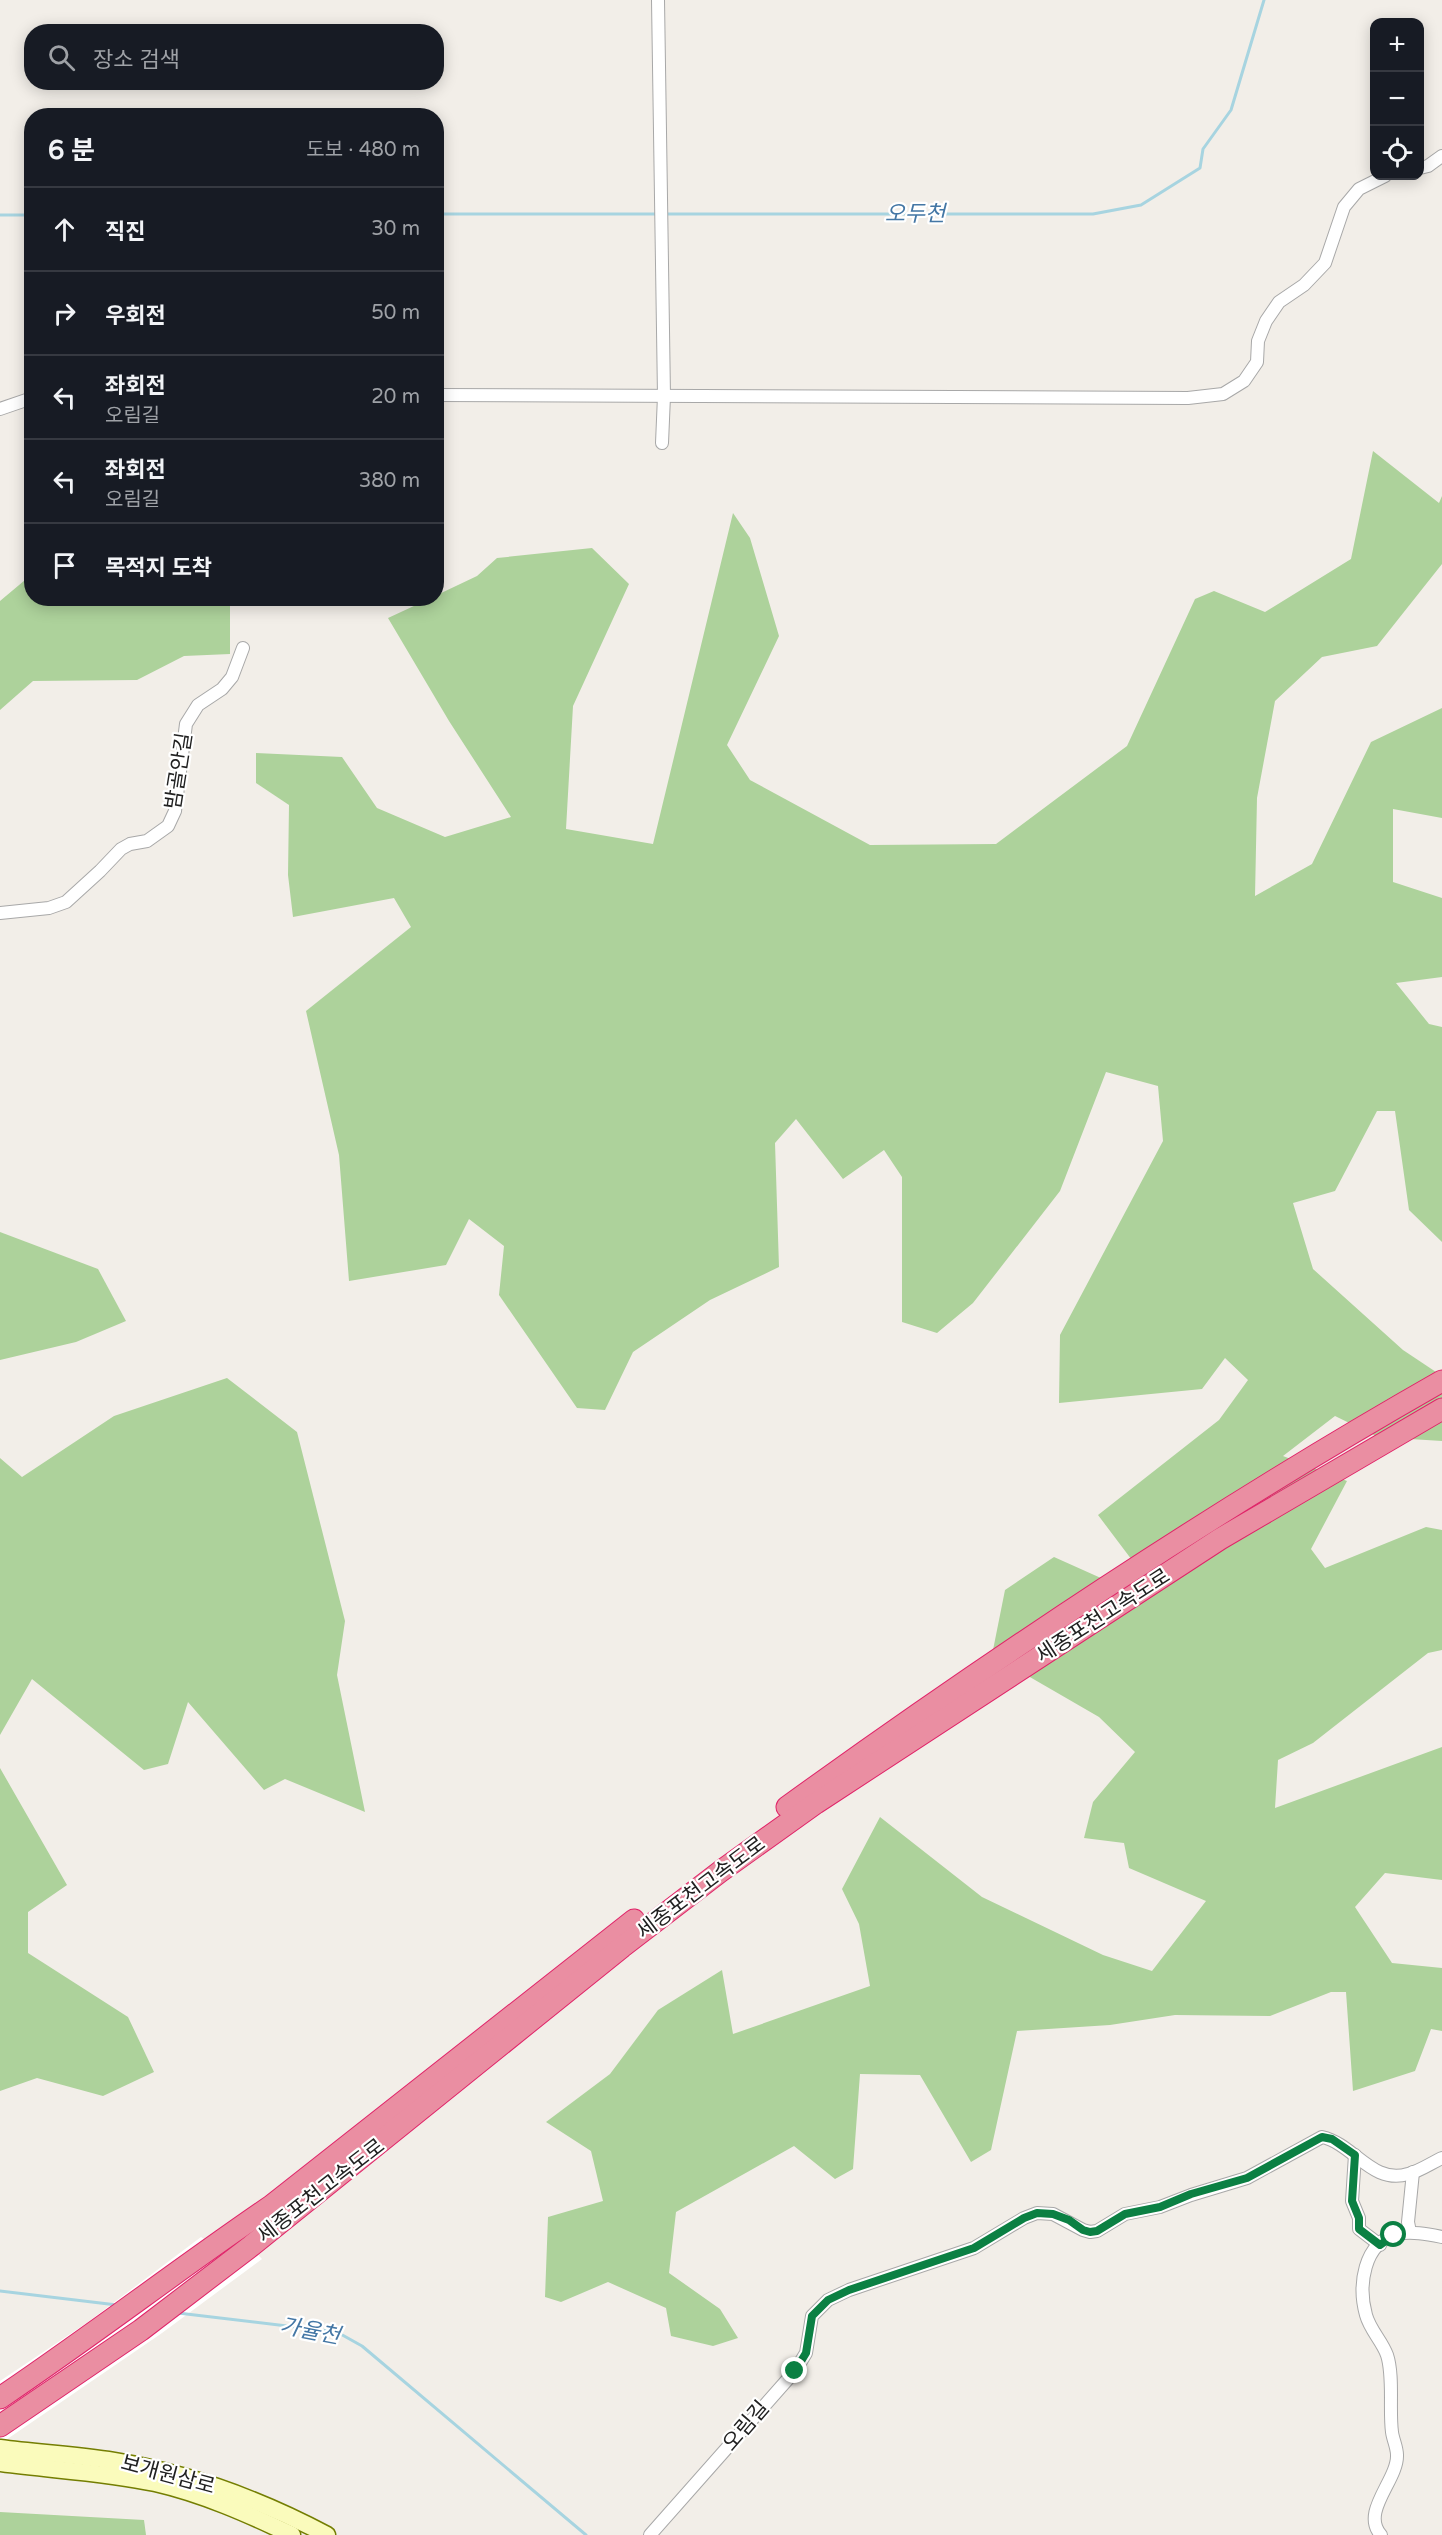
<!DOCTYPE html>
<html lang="ko">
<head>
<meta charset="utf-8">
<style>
  :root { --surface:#171b24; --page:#20242c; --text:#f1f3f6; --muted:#9ea1a6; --line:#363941 }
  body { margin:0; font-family:"Varela Round","Noto Sans KR",sans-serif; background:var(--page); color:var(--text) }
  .controls { position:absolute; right:18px; top:18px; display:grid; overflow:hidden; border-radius:12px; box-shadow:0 3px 15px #0003 }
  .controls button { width:54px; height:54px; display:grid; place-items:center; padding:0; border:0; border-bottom:2px solid var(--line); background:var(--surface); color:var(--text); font:30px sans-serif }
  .stop { position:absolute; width:18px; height:18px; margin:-14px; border:4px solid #0b8043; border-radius:50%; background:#fff }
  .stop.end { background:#0b8043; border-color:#fff; box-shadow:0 2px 6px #0008 }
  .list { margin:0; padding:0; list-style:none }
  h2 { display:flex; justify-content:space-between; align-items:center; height:78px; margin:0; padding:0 24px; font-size:26px }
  h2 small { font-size:20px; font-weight:400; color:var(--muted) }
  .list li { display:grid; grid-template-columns:39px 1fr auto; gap:18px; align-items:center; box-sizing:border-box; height:84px; padding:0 24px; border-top:2px solid var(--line) }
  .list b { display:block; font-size:22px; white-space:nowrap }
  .list p { margin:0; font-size:20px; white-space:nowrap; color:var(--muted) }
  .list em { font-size:20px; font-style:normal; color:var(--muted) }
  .icon { flex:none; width:33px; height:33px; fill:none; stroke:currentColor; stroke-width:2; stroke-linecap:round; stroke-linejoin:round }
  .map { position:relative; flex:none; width:1442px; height:2535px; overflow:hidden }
  .search { position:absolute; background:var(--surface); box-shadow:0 3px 15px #0003; left:24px; top:24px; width:420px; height:66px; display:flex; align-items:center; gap:15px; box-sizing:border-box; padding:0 21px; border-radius:24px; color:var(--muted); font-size:22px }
  .panel { position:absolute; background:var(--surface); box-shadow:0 3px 15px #0003; left:24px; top:108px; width:420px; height:498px; border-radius:24px }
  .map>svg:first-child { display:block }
  .forest { fill:#add29b }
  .pier { fill:#fff }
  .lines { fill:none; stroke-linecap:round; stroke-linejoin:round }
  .stream { stroke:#a7d4e0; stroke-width:3 }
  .street-casing { stroke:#a8a8a8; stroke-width:14 }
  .secondary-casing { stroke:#747e02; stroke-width:19 }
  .highway-casing { stroke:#e02469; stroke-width:23 }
  .street { stroke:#fff; stroke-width:12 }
  .secondary { stroke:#fafbbc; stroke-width:16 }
  .highway { stroke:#ea8ea2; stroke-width:21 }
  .route { stroke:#0b8043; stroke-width:8 }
  .labels { text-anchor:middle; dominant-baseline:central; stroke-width:4.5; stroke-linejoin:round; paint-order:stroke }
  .street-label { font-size:21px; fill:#212121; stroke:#fff }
  .water-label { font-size:22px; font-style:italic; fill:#4477a5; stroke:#fff }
</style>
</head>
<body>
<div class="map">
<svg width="1442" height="2535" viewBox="0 0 1442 2535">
  <rect width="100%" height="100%" fill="#f2eee8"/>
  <g class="forest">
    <polygon points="1373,451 1439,503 1442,496 1442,564 1377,646 1322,657 1275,701 1257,798 1255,896 1312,864 1371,742 1442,708 1442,818 1393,809 1393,882 1442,898 1442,977 1396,983 1429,1024 1442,1027 1442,1242 1409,1210 1395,1111 1377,1111 1335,1191 1293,1203 1313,1269 1403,1350 1442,1376 1442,1441 1378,1437 1335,1416 1283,1456 1347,1481 1311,1549 1325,1568 1426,1527 1442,1530 1442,1650 1428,1653 1313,1743 1278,1760 1275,1808 1442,1747 1442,1880 1385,1873 1355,1907 1392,1963 1442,1968 1442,2031 1431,2029 1415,2071 1353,2091 1346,1992 1331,1992 1270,2016 1175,2015 1110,2025 1017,2031 991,2150 971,2162 920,2075 860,2074 853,2169 835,2179 794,2146 676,2212 669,2273 720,2309 738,2338 713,2346 671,2336 666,2308 608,2282 561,2302 545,2297 548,2217 603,2201 591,2151 546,2122 610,2074 658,2010 722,1970 733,2034 870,1986 859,1924 842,1889 880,1817 982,1897 1103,1955 1152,1971 1206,1901 1129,1868 1124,1843 1084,1838 1093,1802 1135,1752 1099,1717 992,1655 1005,1590 1054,1557 1112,1583 1153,1588 1098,1515 1219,1420 1248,1380 1225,1358 1202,1389 1059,1403 1060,1335 1163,1141 1158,1086 1106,1072 1060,1191 973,1303 937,1333 902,1322 902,1177 884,1150 843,1179 796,1119 775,1143 779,1267 710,1300 633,1352 605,1410 577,1408 499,1295 504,1246 469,1219 446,1265 349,1281 339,1155 306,1011 411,927 394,898 293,917 288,875 289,805 256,783 256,753 342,757 377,808 445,837 511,817 449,721 388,618 429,599 436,598 437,595 477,576 497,558 592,548 629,584 573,706 566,829 653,844 733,513 750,538 779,636 727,745 750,780 870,845 996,844 1127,746 1195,599 1214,591 1265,612 1351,559"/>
    <polygon points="31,575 32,598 230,599 230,654 184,656 137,680 33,681 0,710 0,601"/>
    <polygon points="0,1232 98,1269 126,1321 76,1342 0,1360"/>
    <polygon points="227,1378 297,1432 345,1621 337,1675 365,1812 285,1779 264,1790 188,1702 168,1764 144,1770 32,1679 0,1735 0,1458 22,1477 114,1416"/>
    <polygon points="0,1768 67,1885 28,1912 28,1953 128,2017 154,2072 103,2096 37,2078 0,2091"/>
    <polygon points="0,2512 144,2520 146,2535 0,2535"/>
  </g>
  <polygon class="pier" points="201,2237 225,2251 244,2240 262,2259 162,2333 0,2444 0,2381 88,2322"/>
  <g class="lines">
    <g class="stream">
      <polyline points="436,214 657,214"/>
      <polyline points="663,214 1093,214 1141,205 1200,168 1203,149 1231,110 1264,0"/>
      <polyline points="0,215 32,215"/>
      <polyline points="0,2291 117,2305"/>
      <polyline points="178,2313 337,2332 362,2346 586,2535"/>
    </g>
    <g class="street-casing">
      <g id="street">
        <polyline points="658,0 664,396 662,443"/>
        <polyline points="1420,168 1428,166 1442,156"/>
        <polyline points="436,395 1188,398 1223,394 1244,381 1257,362 1258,341 1266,321 1279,302 1304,285 1325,263 1344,207 1359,189 1385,176"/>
        <polyline points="0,409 32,398"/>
        <polyline points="0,913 49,908 66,902 100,871 121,849 130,844 147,841 168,826 175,811 186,724 198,705 222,689 232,677 243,648"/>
        <polyline points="1355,2155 1352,2201 1359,2218 1359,2229 1380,2245"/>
        <polyline points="1410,2232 1408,2222 1413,2172"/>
        <path d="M 650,2535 L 795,2371 L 806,2353 L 812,2316 L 828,2300 L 849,2290 L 974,2248 L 1024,2218 L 1037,2213 L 1053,2214 L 1083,2230 L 1090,2232 L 1097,2231 L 1125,2214 L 1160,2207 L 1191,2195 L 1247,2178 L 1322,2137 C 1354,2144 1372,2185 1408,2174 C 1420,2171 1431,2163 1442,2158"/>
        <path d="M 1381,2535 C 1360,2512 1398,2480 1397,2455 C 1397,2447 1393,2440 1392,2432 C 1389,2410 1394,2376 1387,2355 C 1382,2341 1370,2330 1366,2315 C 1358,2286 1363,2243 1397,2234 C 1411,2231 1427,2234 1442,2237"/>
      </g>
    </g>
    <g class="secondary-casing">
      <g id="secondary">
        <path d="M 0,2448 C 38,2453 76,2455 114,2461 C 188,2473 261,2500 327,2535"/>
        <path d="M 0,2463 C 52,2470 104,2472 155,2483 C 203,2494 248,2514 292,2535"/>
      </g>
    </g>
    <g class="highway-casing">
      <g id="highway">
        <path d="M 787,1807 C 998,1655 1215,1510 1442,1381"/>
        <path d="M 0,2398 C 92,2336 180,2268 271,2206 L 634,1920"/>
        <polyline points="0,2426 141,2330 251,2246 622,1947 721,1871 816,1803 1220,1539 1442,1409"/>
      </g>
    </g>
    <use href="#street" class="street"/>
    <use href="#secondary" class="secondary"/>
    <use href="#highway" class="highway"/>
  </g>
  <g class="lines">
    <polyline class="route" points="795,2371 806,2353 812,2316 828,2300 849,2290 974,2248 1024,2218 1037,2213 1053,2214 1069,2220 1083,2230 1090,2232 1097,2231 1125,2214 1160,2207 1191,2194 1247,2178 1322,2137 1332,2139 1355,2155 1352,2201 1359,2218 1359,2229 1380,2245 1394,2235"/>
  </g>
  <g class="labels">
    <g class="street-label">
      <text transform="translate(179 771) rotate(-81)">밤골안길</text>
      <text transform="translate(1103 1616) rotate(-33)">세종포천고속도로</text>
      <text transform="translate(701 1888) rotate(-37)">세종포천고속도로</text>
      <text transform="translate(321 2191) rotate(-38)">세종포천고속도로</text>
      <text transform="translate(746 2426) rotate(-49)">오림길</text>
      <text transform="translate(168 2475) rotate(15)">보개원삼로</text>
    </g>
    <g class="water-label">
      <text x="915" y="214">오두천</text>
      <text transform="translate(310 2331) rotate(11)">가율천</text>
    </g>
  </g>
</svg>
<div class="controls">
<button>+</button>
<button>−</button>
<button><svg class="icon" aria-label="locate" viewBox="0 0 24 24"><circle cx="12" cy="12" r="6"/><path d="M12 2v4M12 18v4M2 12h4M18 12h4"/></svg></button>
</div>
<div class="stop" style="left:1394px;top:2235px"></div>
<div class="stop end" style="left:795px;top:2371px"></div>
<div class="search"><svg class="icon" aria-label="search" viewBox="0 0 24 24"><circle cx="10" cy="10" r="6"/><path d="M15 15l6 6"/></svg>장소 검색</div>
<section class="panel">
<h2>6 분<small>도보 · 480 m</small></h2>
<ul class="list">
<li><svg class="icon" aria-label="ahead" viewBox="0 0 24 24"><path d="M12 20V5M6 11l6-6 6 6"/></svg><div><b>직진</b></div><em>30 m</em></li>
<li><svg class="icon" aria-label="right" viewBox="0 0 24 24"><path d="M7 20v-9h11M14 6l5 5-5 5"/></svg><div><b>우회전</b></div><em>50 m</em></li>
<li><svg class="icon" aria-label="left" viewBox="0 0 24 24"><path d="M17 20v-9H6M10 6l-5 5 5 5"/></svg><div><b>좌회전</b><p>오림길</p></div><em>20 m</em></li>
<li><svg class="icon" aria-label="left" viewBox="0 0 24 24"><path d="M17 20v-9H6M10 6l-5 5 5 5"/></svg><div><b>좌회전</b><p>오림길</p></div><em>380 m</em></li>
<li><svg class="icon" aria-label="arrive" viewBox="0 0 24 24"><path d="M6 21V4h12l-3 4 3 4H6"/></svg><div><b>목적지 도착</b></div></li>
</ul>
</section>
</div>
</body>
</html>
